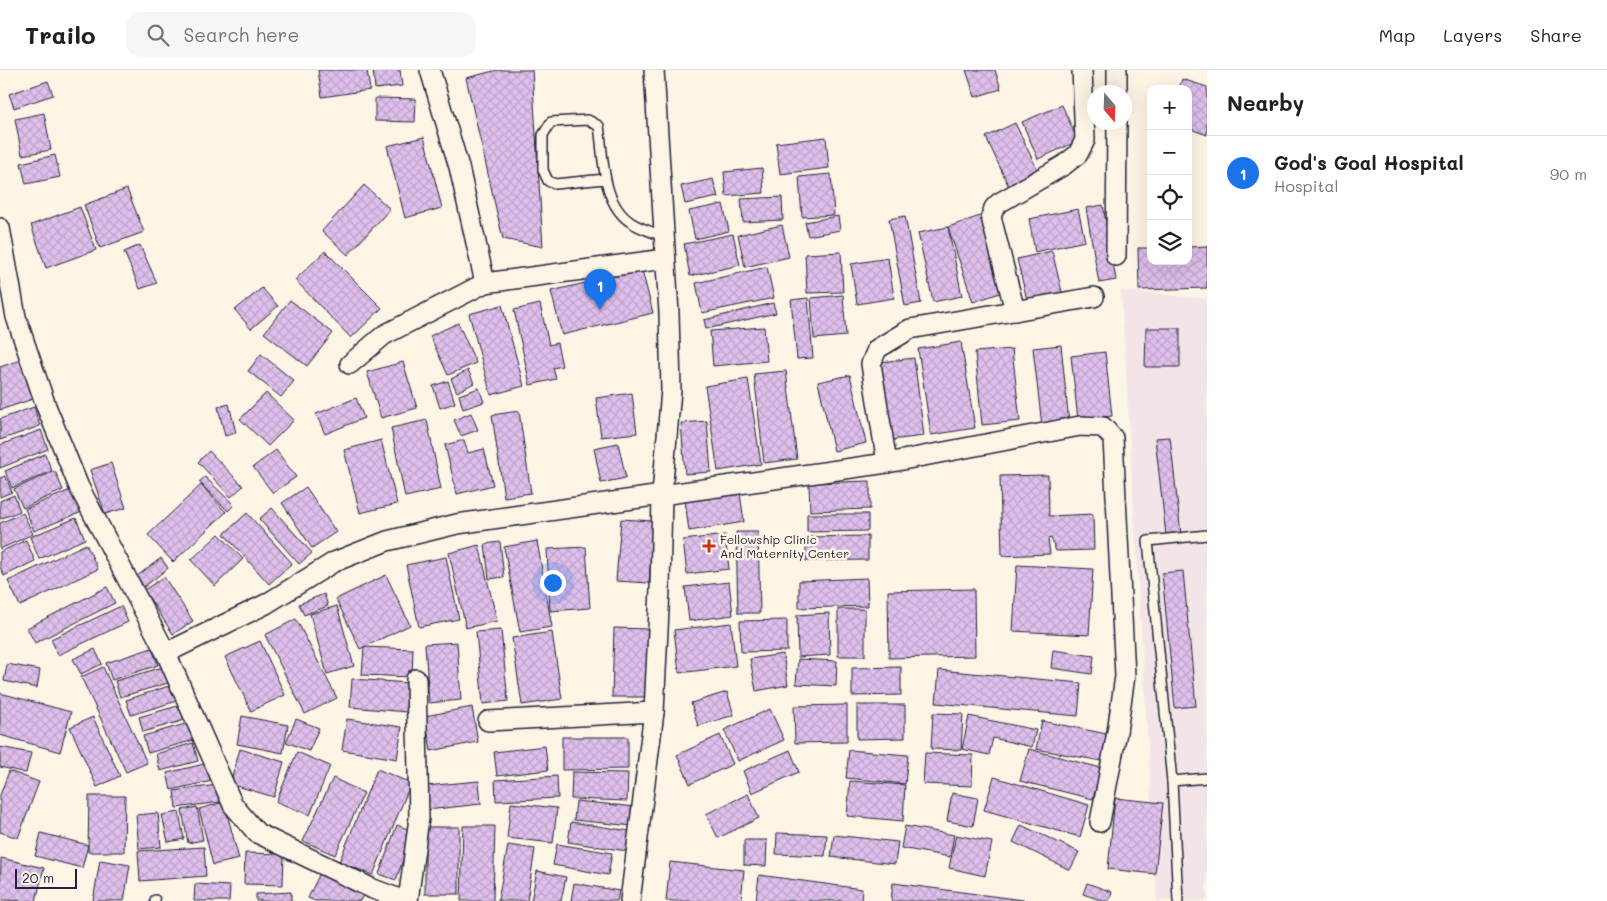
<!DOCTYPE html>
<html lang="en">
<head>
<meta charset="utf-8">
<style>
  :root { --surface:#fff; --page:#f6f6f6; --text:#202124; --muted:#757577; --line:#e0e0e0; --accent:#1a73e8 }
  body { margin:0; font-family:Mali,sans-serif; background:var(--page); color:var(--text) }
  .controls { position:absolute; right:15px; top:15px; display:grid; overflow:hidden; border-radius:10px; box-shadow:0 5px 20px #0002 }
  .controls button { width:45px; height:45px; display:grid; place-items:center; padding:0; border:0; border-bottom:1px solid var(--line); background:var(--surface); color:var(--text); font:25px sans-serif }
  .compass { position:absolute; left:1087px; top:15px; width:45px; height:45px; border-radius:50%; background:var(--surface); box-shadow:0 5px 20px #0002; rotate:161deg }
  .scale { position:absolute; left:15px; bottom:12px; width:62px; box-sizing:border-box; padding-left:5px; border:2px solid #22223b; border-top:0; font-size:14px; line-height:18px; white-space:nowrap; color:#22223b; -webkit-text-stroke:4px #fcf5e5; paint-order:stroke }
  .you { position:absolute; left:552px; top:512px; width:18px; height:18px; margin:-12px; border:4px solid #fff; border-radius:50%; background:#1a73e8; box-shadow:0 0 0 8px #1a73e833 }
  .badge { display:grid; place-items:center; width:32px; height:32px; border-radius:50%; background:var(--accent); color:#fff; font-size:16px; font-weight:700 }
  .pin { position:absolute; translate:-50% -41px; filter:drop-shadow(0 1px 2px #0008) }
  .pin::after { content:''; position:absolute; top:26px; width:18px; height:15px; background:inherit; clip-path:polygon(0 0,100% 0,50% 100%) }
  .list { margin:0; padding:0; list-style:none }
  h2 { display:flex; justify-content:space-between; align-items:center; height:65px; margin:0; padding:0 20px; font-size:21px }
  h2 small { font-size:16px; font-weight:400; color:var(--muted) }
  .list li { display:grid; grid-template-columns:32px 1fr auto; gap:15px; align-items:center; box-sizing:border-box; height:75px; padding:0 20px; border-top:1px solid var(--line) }
  .list b { display:block; font-size:19px; white-space:nowrap }
  .list p { margin:0; font-size:16px; white-space:nowrap; color:var(--muted) }
  .list em { font-size:16px; font-style:normal; color:var(--muted) }
  .icon { flex:none; width:28px; height:28px; fill:none; stroke:currentColor; stroke-width:2; stroke-linecap:round; stroke-linejoin:round }
  .map { position:relative; flex:none; width:1207px; height:831px; overflow:hidden }
  header { display:flex; align-items:center; gap:30px; box-sizing:border-box; height:70px; padding:0 25px; background:var(--surface); border-bottom:1px solid var(--line) }
  header strong { font-size:24px }
  nav { display:flex; gap:28px; margin-inline-start:auto; font-size:18px }
  .search { width:350px; height:45px; background:var(--page); display:flex; align-items:center; gap:12px; box-sizing:border-box; padding:0 18px; border-radius:15px; color:var(--muted); font-size:19px }
  main { display:flex }
  aside { flex:1; background:var(--surface) }
  .map>svg:first-child { display:block }
  .built { fill:#f3e5e7 }
  .building { fill:url(#building-cross-hatch); stroke:#22223b }
  .lines { fill:none; stroke-linecap:round; stroke-linejoin:round }
  .lane-casing { stroke:#22223b; stroke-width:12 }
  .street-casing { stroke:#22223b; stroke-width:22 }
  .lane { stroke:#fcf5e5; stroke-width:9 }
  .street { stroke:#fcf5e5; stroke-width:19 }
  .poi-dot { fill:#c8321e; stroke:#fcf5e5; stroke-width:2 }
  .labels { text-anchor:middle; dominant-baseline:central; stroke-width:5; stroke-linejoin:round; paint-order:stroke }
  .poi-label { font-size:12px; fill:#22223b; stroke:#fcf5e5; text-anchor:start }
</style>
</head>
<body>
<header>
<strong>Trailo</strong>
<div class="search"><svg class="icon" aria-label="search" viewBox="0 0 24 24"><circle cx="10" cy="10" r="6"/><path d="M15 15l6 6"/></svg>Search here</div>
<nav><a>Map</a><a>Layers</a><a>Share</a></nav>
</header>
<main>
<div class="map">
<svg width="1207" height="831" viewBox="0 0 1207 831">
  <defs>
    <pattern id="building-cross-hatch" width="8" height="8" patternUnits="userSpaceOnUse" patternTransform="scale(1.25)"><rect width="8" height="8" fill="#dfbfeb"/><path d="M0 0l8 8M0 8l8-8" fill="none" stroke="#bfa4ca"/></pattern>
  </defs>
  <rect width="100%" height="100%" fill="#fcf5e5"/>
  <filter id="ink" filterUnits="userSpaceOnUse"><feTurbulence type="fractalNoise" baseFrequency=".02" numOctaves="2"/><feDisplacementMap in="SourceGraphic" scale="10" xChannelSelector="R" yChannelSelector="G"/><feConvolveMatrix kernelMatrix="1 2 1 2 8 2 1 2 1" color-interpolation-filters="sRGB"/></filter>
  <g filter="url(#ink)">
    <polygon class="built" points="1121,220 1207,229 1207,831 1157,831"/>
    <g class="building">
      <polygon points="318,0 367,0 370,20 322,27"/>
      <polygon points="373,0 400,0 402,16 375,19"/>
      <polygon points="498,0 532,0 543,177 503,169 466,8"/>
      <polygon points="966,0 995,0 1001,19 975,27"/>
      <polygon points="1182,9 1207,17 1207,65 1188,58 1188,19 1179,19"/>
      <polygon points="48,11 53,25 14,38 9,24"/>
      <polygon points="375,28 416,29 415,52 375,51"/>
      <polygon points="1062,35 1078,71 1038,89 1022,52"/>
      <polygon points="44,43 51,80 22,85 15,49"/>
      <polygon points="1015,53 1039,103 1009,117 986,67"/>
      <polygon points="424,67 442,138 405,148 387,76"/>
      <polygon points="826,67 829,98 780,104 776,73"/>
      <polygon points="55,85 60,107 26,114 21,93"/>
      <polygon points="762,98 764,123 726,126 724,102"/>
      <polygon points="831,104 834,145 802,147 799,107"/>
      <polygon points="713,109 718,127 685,134 681,116"/>
      <polygon points="364,115 390,139 348,185 322,161"/>
      <polygon points="127,119 144,162 100,178 84,135"/>
      <polygon points="782,127 783,150 743,152 741,129"/>
      <polygon points="723,134 729,161 695,169 689,141"/>
      <polygon points="1103,135 1116,210 1099,213 1086,138"/>
      <polygon points="80,137 96,180 46,198 31,155"/>
      <polygon points="1078,139 1085,171 1035,182 1029,149"/>
      <polygon points="838,146 840,160 808,166 805,152"/>
      <polygon points="905,146 921,233 905,236 889,149"/>
      <polygon points="980,146 1006,221 973,232 948,157"/>
      <polygon points="782,155 789,187 745,197 738,165"/>
      <polygon points="948,157 962,226 933,232 918,163"/>
      <polygon points="733,164 740,195 690,206 684,174"/>
      <polygon points="140,175 157,213 140,219 124,182"/>
      <polygon points="1207,176 1207,218 1139,220 1138,178 1151,178 1151,191 1188,191 1188,177"/>
      <polygon points="325,181 382,238 351,268 295,210"/>
      <polygon points="1052,181 1063,226 1028,234 1017,189"/>
      <polygon points="841,182 843,222 807,223 805,184"/>
      <polygon points="888,188 894,228 857,234 851,194"/>
      <polygon points="767,197 774,228 702,243 696,213"/>
      <polygon points="642,200 653,243 562,265 551,221"/>
      <polygon points="262,218 278,236 251,259 235,240"/>
      <polygon points="843,225 846,266 814,269 811,228"/>
      <polygon points="808,228 813,288 797,289 791,230"/>
      <polygon points="290,230 333,263 307,296 264,263"/>
      <polygon points="773,233 776,243 706,259 704,250"/>
      <polygon points="540,234 549,275 557,273 562,296 553,298 556,309 530,315 514,240"/>
      <polygon points="502,235 524,316 491,325 469,244"/>
      <polygon points="458,253 476,293 448,305 430,266"/>
      <polygon points="764,257 767,291 713,296 710,261"/>
      <polygon points="1146,258 1180,258 1180,297 1145,297"/>
      <polygon points="961,272 975,358 931,365 918,279"/>
      <polygon points="1061,275 1069,353 1042,356 1033,278"/>
      <polygon points="1012,279 1020,351 982,355 975,282"/>
      <polygon points="1105,282 1112,346 1078,350 1071,286"/>
      <polygon points="261,284 294,311 281,327 248,301"/>
      <polygon points="914,288 924,366 891,370 881,292"/>
      <polygon points="20,290 33,329 0,340 0,297"/>
      <polygon points="403,292 417,338 381,348 367,302"/>
      <polygon points="468,300 474,313 457,322 451,309"/>
      <polygon points="786,301 797,389 764,393 754,304"/>
      <polygon points="850,305 866,373 834,381 818,312"/>
      <polygon points="748,309 761,394 718,401 705,316"/>
      <polygon points="448,311 455,333 440,338 433,316"/>
      <polygon points="479,318 484,332 463,339 459,325"/>
      <polygon points="266,323 294,350 268,376 240,349"/>
      <polygon points="632,323 637,363 601,367 596,328"/>
      <polygon points="356,328 364,348 325,364 316,344"/>
      <polygon points="229,334 236,363 225,366 218,337"/>
      <polygon points="34,337 40,356 0,370 0,349"/>
      <polygon points="519,341 531,423 504,427 492,345"/>
      <polygon points="471,343 478,360 461,366 454,350"/>
      <polygon points="427,350 441,419 405,427 391,358"/>
      <polygon points="707,351 711,402 685,404 681,353"/>
      <polygon points="41,360 48,379 0,398 0,375"/>
      <polygon points="1170,367 1181,464 1166,465 1155,368"/>
      <polygon points="381,370 397,434 360,443 344,380"/>
      <polygon points="464,370 468,383 484,379 493,415 457,424 445,375"/>
      <polygon points="618,373 626,408 601,413 594,378"/>
      <polygon points="276,380 296,407 273,423 253,397"/>
      <polygon points="209,381 243,416 231,427 198,392"/>
      <polygon points="45,384 52,401 12,418 5,401"/>
      <polygon points="111,393 126,438 105,444 90,400"/>
      <polygon points="55,401 63,420 23,438 14,419"/>
      <polygon points="1048,405 1049,446 1093,444 1094,480 1056,481 1051,468 1048,469 1050,484 1002,486 1000,406"/>
      <polygon points="5,406 12,422 0,427 0,408"/>
      <polygon points="205,407 234,435 228,441 199,412"/>
      <polygon points="870,411 870,439 810,441 809,413"/>
      <polygon points="201,415 226,442 173,492 148,465"/>
      <polygon points="306,417 336,462 312,478 282,433"/>
      <polygon points="73,419 82,442 34,461 25,439"/>
      <polygon points="740,423 744,452 689,461 685,431"/>
      <polygon points="14,425 20,441 0,449 0,431"/>
      <polygon points="272,438 312,483 299,494 259,449"/>
      <polygon points="23,443 33,464 0,479 0,453"/>
      <polygon points="247,443 292,493 269,514 224,464"/>
      <polygon points="807,444 868,444 868,461 807,462"/>
      <polygon points="76,448 85,469 39,489 30,467"/>
      <polygon points="621,449 654,451 649,513 616,511"/>
      <polygon points="736,462 758,462 760,543 738,543"/>
      <polygon points="219,464 243,489 215,516 191,490"/>
      <polygon points="725,465 729,499 687,504 683,470"/>
      <polygon points="868,466 868,490 806,491 806,467"/>
      <polygon points="26,470 35,491 4,506 0,497 0,482"/>
      <polygon points="537,471 552,557 520,562 504,477"/>
      <polygon points="500,472 504,507 489,509 485,474"/>
      <polygon points="86,474 98,499 20,536 8,511"/>
      <polygon points="479,475 497,551 466,558 449,483"/>
      <polygon points="586,477 590,538 550,541 547,479"/>
      <polygon points="446,487 459,549 419,557 406,495"/>
      <polygon points="161,488 168,498 144,517 136,507"/>
      <polygon points="1017,495 1093,499 1089,565 1013,561"/>
      <polygon points="1183,501 1196,636 1175,638 1162,503"/>
      <polygon points="386,505 410,555 360,579 336,529"/>
      <polygon points="164,507 193,551 173,564 144,520"/>
      <polygon points="867,508 868,536 799,538 799,511"/>
      <polygon points="729,512 733,545 689,551 685,517"/>
      <polygon points="107,517 115,533 35,573 27,558"/>
      <polygon points="974,519 975,586 889,588 888,521"/>
      <polygon points="324,524 328,536 304,545 299,534"/>
      <polygon points="121,536 128,552 58,585 51,569"/>
      <polygon points="337,536 354,596 327,604 310,544"/>
      <rect x="838" y="539" width="27" height="47"/>
      <polygon points="829,543 830,585 798,587 797,545"/>
      <polygon points="296,549 337,628 305,644 265,565"/>
      <polygon points="787,550 787,581 741,582 740,551"/>
      <polygon points="731,553 736,596 679,603 674,560"/>
      <polygon points="614,558 649,559 648,627 612,627"/>
      <polygon points="501,560 508,631 483,634 476,562"/>
      <polygon points="552,562 562,629 522,635 512,568"/>
      <polygon points="260,571 285,625 251,641 225,587"/>
      <polygon points="457,572 461,630 429,633 425,574"/>
      <polygon points="364,577 413,579 412,607 362,605"/>
      <polygon points="152,578 158,595 112,610 106,593"/>
      <polygon points="95,579 102,594 81,604 73,589"/>
      <polygon points="1053,580 1094,586 1092,604 1051,598"/>
      <polygon points="783,584 788,615 756,621 750,589"/>
      <polygon points="798,589 837,591 836,616 796,614"/>
      <polygon points="7,594 40,600 37,618 4,611"/>
      <polygon points="103,597 147,693 126,702 81,607"/>
      <polygon points="163,597 168,613 120,627 115,611"/>
      <polygon points="901,597 901,625 852,626 852,598"/>
      <polygon points="939,600 1081,613 1078,646 936,633"/>
      <polygon points="352,609 409,613 407,642 350,637"/>
      <polygon points="172,615 177,631 131,645 126,630"/>
      <polygon points="727,622 734,645 698,656 691,633"/>
      <polygon points="0,623 71,642 60,682 0,665"/>
      <polygon points="181,635 185,650 143,662 139,647"/>
      <polygon points="847,635 847,672 795,673 794,636"/>
      <polygon points="857,635 905,635 905,668 857,669"/>
      <polygon points="472,637 478,672 431,681 425,646"/>
      <polygon points="770,639 784,670 738,691 724,660"/>
      <polygon points="933,643 963,644 961,680 931,679"/>
      <polygon points="242,646 288,655 283,683 237,674"/>
      <polygon points="969,646 1036,660 1032,677 993,668 989,685 962,679"/>
      <polygon points="93,647 120,706 97,717 70,657"/>
      <polygon points="296,649 319,658 309,681 286,672"/>
      <polygon points="347,649 402,657 397,689 342,680"/>
      <polygon points="1042,651 1112,665 1107,692 1036,679"/>
      <polygon points="189,653 194,670 148,683 143,666"/>
      <polygon points="720,665 733,694 690,714 677,685"/>
      <polygon points="562,667 628,667 628,699 562,700"/>
      <polygon points="193,673 198,691 160,701 156,684"/>
      <polygon points="545,676 548,700 497,706 494,682"/>
      <polygon points="0,677 31,683 26,703 0,697"/>
      <polygon points="240,679 284,692 274,727 230,714"/>
      <polygon points="1029,679 1101,698 1093,729 1020,711"/>
      <polygon points="790,680 799,702 752,723 743,701"/>
      <polygon points="849,680 908,685 905,714 846,708"/>
      <polygon points="297,682 330,696 310,745 276,732"/>
      <polygon points="925,683 973,685 972,716 923,714"/>
      <polygon points="208,693 212,711 171,720 167,703"/>
      <polygon points="377,699 411,713 373,805 339,792"/>
      <polygon points="9,701 39,712 18,768 0,762 0,725"/>
      <polygon points="572,702 628,703 627,731 571,729"/>
      <polygon points="557,706 558,728 496,731 495,710"/>
      <polygon points="994,707 1089,735 1080,767 984,740"/>
      <polygon points="333,708 364,723 335,785 303,771"/>
      <polygon points="479,711 481,734 427,740 425,716"/>
      <polygon points="850,711 905,715 903,751 847,746"/>
      <polygon points="217,715 220,732 176,738 174,721"/>
      <polygon points="952,723 978,728 973,756 947,751"/>
      <polygon points="748,724 759,748 718,768 706,744"/>
      <polygon points="89,726 125,726 124,782 88,782"/>
      <polygon points="1115,728 1163,733 1155,804 1108,799"/>
      <polygon points="576,731 636,737 633,756 574,750"/>
      <polygon points="224,732 239,789 213,795 199,739"/>
      <polygon points="511,733 557,738 553,773 507,768"/>
      <polygon points="197,737 203,770 188,773 182,740"/>
      <polygon points="179,742 184,769 168,772 162,745"/>
      <polygon points="158,743 161,777 139,779 136,745"/>
      <polygon points="571,752 630,761 627,781 568,772"/>
      <polygon points="397,755 413,761 396,810 379,804"/>
      <polygon points="1021,755 1079,782 1070,800 1013,772"/>
      <polygon points="463,756 495,756 493,831 461,831"/>
      <polygon points="905,756 954,765 950,787 901,778"/>
      <rect x="425" y="757" width="34" height="67"/>
      <polygon points="41,763 88,775 82,798 35,786"/>
      <polygon points="777,763 827,765 825,786 776,784"/>
      <polygon points="834,765 898,772 895,794 831,787"/>
      <polygon points="956,765 992,772 985,806 949,798"/>
      <polygon points="744,770 767,770 766,796 744,795"/>
      <polygon points="557,774 612,783 608,805 553,795"/>
      <polygon points="508,775 535,779 527,831 498,831"/>
      <polygon points="204,777 206,806 140,811 138,781"/>
      <polygon points="245,783 284,784 283,815 244,814"/>
      <polygon points="1,788 44,798 36,831 0,830"/>
      <polygon points="100,790 130,795 124,831 93,831"/>
      <polygon points="670,792 744,800 741,831 666,831"/>
      <polygon points="537,801 566,807 561,831 531,831"/>
      <polygon points="320,803 364,823 360,831 315,831 308,828"/>
      <polygon points="759,805 862,819 861,831 756,831"/>
      <polygon points="574,813 619,821 617,831 571,831"/>
      <polygon points="893,813 1030,831 891,831"/>
      <polygon points="1087,813 1112,822 1109,831 1103,831 1083,824"/>
      <polygon points="195,814 230,816 229,831 194,831"/>
      <polygon points="291,822 291,831 256,831 256,824"/>
    </g>
    <g class="lines">
      <g class="lane-casing">
        <g id="lane">
          <path d="M 605,109 L 555,114 L 548,111 L 543,100 L 543,65 L 551,52 L 588,50 L 599,56 C 604,87 601,134 632,153 C 641,159 654,162 664,167"/>
          <polyline points="1172,711 1148,471 1207,465"/>
          <polyline points="155,831 155,830"/>
          <polyline points="1178,831 1172,711 1207,708"/>
        </g>
      </g>
      <g class="street-casing">
        <g id="street">
          <polyline points="430,0 459,97 485,213"/>
          <polyline points="1117,22 1117,0"/>
          <polyline points="0,158 16,247 46,336 79,417 166,583 233,735 257,763 373,819 405,831"/>
          <polyline points="1116,186 1117,52"/>
          <polyline points="1015,241 991,147 994,138 999,133 1064,95 1078,84 1085,70 1082,0"/>
          <polyline points="350,294 384,265 485,213 665,189"/>
          <polyline points="887,393 871,294 877,279 910,259 1094,227"/>
          <polyline points="166,583 266,534 334,492 387,471 457,454 887,393 1080,356 1103,357 1113,368 1125,606 1117,662 1100,752"/>
          <polyline points="488,651 654,642"/>
          <polyline points="408,831 419,748 416,609"/>
          <polyline points="630,831 654,642 660,519 662,424 671,320 669,243 654,0"/>
        </g>
      </g>
      <use href="#lane" class="lane"/>
      <use href="#street" class="street"/>
    </g>
  </g>
  <path class="poi-dot" d="M706.5 468.5h5v5h5v5h-5v5h-5v-5h-5v-5h5z"/>
  <g class="labels">
    <g class="poi-label">
      <text x="720" y="469">Fellowship Clinic<tspan x="720" dy="14">And Maternity Center</tspan></text>
    </g>
  </g>
</svg>
<div class="controls">
<button>+</button>
<button>−</button>
<button><svg class="icon" aria-label="locate" viewBox="0 0 24 24"><circle cx="12" cy="12" r="6"/><path d="M12 2v4M12 18v4M2 12h4M18 12h4"/></svg></button>
<button><svg class="icon" aria-label="layers" viewBox="0 0 24 24"><path d="M12 4l9 5-9 5-9-5zM3 14l9 5 9-5"/></svg></button>
</div>
<svg class="compass" viewBox="-18 -18 36 36"><path d="M0-13l5 13h-10z" fill="#e53935"/><path d="M0 13l5-13h-10z" fill="#757577"/></svg>
<div class="scale">20 m</div>
<div class="you"></div>
<div class="pin badge" style="left:600px;top:240px">1</div>
</div>
<aside>
<h2>Nearby<small></small></h2>
<ul class="list">
<li><span class="badge">1</span><div><b>God's Goal Hospital</b><p>Hospital</p></div><em>90 m</em></li>
</ul>
</aside>
</main>
</body>
</html>
